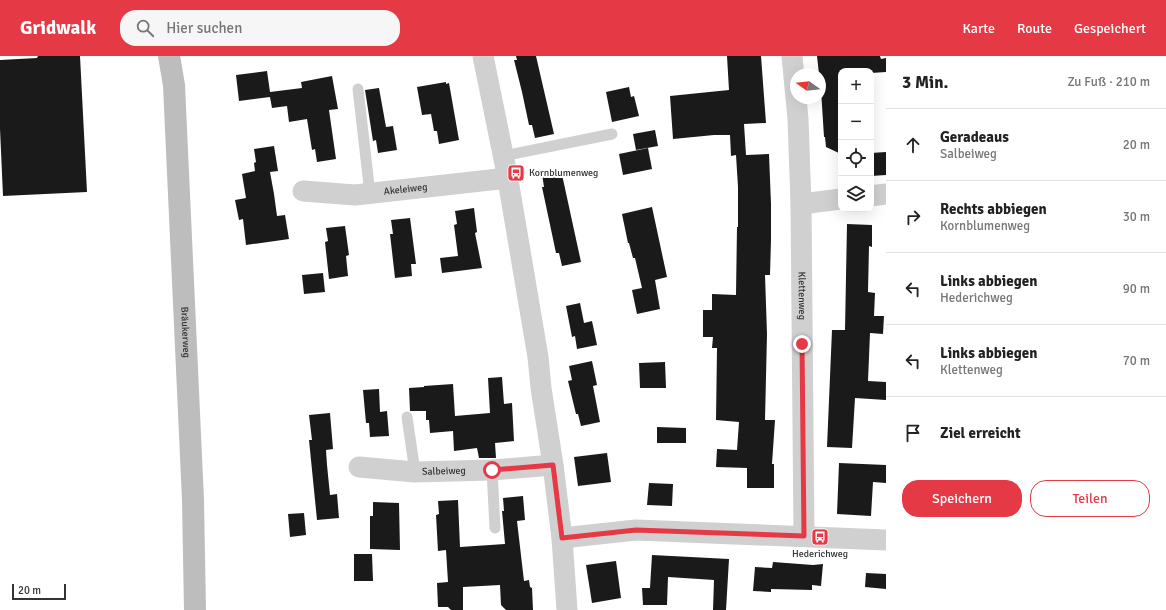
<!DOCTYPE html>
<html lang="de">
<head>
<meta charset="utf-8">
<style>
  :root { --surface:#fff; --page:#f6f6f6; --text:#222; --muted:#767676; --line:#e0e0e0; --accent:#e63946 }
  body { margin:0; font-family:Signika,sans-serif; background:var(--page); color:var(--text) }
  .controls { position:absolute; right:12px; top:12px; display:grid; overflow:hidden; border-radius:8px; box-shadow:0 4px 16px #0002 }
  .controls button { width:36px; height:36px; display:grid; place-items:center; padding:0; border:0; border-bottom:1px solid var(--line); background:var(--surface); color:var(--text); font:20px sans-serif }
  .compass { position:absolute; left:790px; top:12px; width:36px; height:36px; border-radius:50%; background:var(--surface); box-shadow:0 4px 16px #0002; rotate:285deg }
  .scale { position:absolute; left:12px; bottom:10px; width:54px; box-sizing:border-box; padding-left:4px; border:2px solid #333; border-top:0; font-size:11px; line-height:14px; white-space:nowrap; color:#333; -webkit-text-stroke:3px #fff; paint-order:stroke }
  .stop { position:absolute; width:12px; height:12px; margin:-9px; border:3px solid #e63946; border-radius:50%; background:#fff }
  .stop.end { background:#e63946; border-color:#fff; box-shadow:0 1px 4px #0008 }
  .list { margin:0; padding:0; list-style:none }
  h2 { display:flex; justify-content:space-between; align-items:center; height:52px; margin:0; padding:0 16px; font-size:17px }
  h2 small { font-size:13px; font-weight:400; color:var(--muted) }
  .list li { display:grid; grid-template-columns:26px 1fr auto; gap:12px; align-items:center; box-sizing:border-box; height:72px; padding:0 16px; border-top:1px solid var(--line) }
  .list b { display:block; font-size:15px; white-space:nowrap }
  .list p { margin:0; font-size:13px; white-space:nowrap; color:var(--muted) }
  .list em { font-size:13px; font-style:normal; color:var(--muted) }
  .actions { display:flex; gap:8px; padding:12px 16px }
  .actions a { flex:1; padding:9px 0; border:1px solid var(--accent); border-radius:16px; text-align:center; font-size:14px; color:var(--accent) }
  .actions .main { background:var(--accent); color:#fff }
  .icon { flex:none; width:22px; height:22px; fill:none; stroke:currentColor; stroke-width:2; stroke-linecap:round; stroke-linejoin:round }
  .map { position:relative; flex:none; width:886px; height:554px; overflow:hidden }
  header { display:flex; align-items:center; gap:24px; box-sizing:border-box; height:56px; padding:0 20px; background:var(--accent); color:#fff }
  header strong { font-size:19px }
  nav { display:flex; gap:22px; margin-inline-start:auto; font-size:14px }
  .search { width:280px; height:36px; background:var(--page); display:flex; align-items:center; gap:10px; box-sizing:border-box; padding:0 14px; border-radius:16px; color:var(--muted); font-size:15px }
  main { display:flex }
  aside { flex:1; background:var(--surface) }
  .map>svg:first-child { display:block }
  .building { fill:#1a1a1a }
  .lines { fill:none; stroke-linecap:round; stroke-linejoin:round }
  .lane { stroke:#d0d0d0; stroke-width:11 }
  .street { stroke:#d0d0d0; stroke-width:21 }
  .secondary { stroke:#bdbdbd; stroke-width:22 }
  .route { stroke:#e63946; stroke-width:5 }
  .labels { text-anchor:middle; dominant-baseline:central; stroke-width:4; stroke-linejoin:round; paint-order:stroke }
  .poi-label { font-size:10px; fill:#333; stroke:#fff; text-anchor:start }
  .street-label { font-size:10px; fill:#333; stroke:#fff }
</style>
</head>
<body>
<header>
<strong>Gridwalk</strong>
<div class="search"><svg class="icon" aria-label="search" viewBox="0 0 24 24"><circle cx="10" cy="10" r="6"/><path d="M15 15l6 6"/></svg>Hier suchen</div>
<nav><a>Karte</a><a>Route</a><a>Gespeichert</a></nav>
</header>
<main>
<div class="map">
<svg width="886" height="554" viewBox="0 0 886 554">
  <rect width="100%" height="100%" fill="#fff"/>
  <g class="building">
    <polygon points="38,0 80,0 87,136 3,140 0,73 0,4 37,2"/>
    <polygon points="516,0 536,0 554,78 535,82 532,69 529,69 522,36 514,4 517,4"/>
    <polygon points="727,0 761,0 766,67 744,68 746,99 769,98 771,148 771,184 770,219 765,219 767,278 765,364 775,364 772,408 774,408 774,432 747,432 747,412 716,411 717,393 737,394 739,366 716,364 717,292 712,292 713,281 703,281 703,254 712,254 712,238 736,239 737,171 738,171 738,131 736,99 731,100 730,79 714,79 673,83 670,40 729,34"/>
    <polygon points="817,0 880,0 881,3 886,2 886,16 871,17 871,15 841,15 841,98 826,91 825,81 824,81 820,18 819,18"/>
    <polygon points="267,15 270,36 302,32 301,26 332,20 338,53 329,54 336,103 317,106 315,93 312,94 307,63 289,66 287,50 272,52 270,41 239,45 236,19"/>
    <polygon points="446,26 446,28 449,27 459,84 439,88 437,75 434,75 431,58 422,59 417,31"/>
    <polygon points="629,31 631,41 634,40 639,60 612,66 606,36"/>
    <polygon points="379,32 386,71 393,70 397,94 378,97 376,84 373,85 365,34"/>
    <polygon points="655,74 658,90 636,94 633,78"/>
    <polygon points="274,90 278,115 270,116 274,138 277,160 285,159 289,183 246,189 243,163 239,164 235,144 246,142 242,118 255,115 254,107 256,106 254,93"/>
    <polygon points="648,92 652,113 623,119 619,98"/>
    <polygon points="886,96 886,119 871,120 871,97"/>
    <polygon points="561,114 581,206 562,210 559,197 556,197 542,131 544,131 542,118"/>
    <polygon points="652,151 667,221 655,224 660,253 637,258 632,234 642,232 635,202 633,202 629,187 628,187 622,158"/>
    <polygon points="474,152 477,176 475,177 482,212 442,217 440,202 458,200 454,169 457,168 455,155"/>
    <polygon points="410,162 416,208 411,208 412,220 395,222 390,178 393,178 391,164"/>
    <polygon points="847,168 872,169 872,191 869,190 868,236 875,237 874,260 884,260 883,278 870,277 868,325 886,326 886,344 855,342 852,392 827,391 832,274 845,274"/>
    <polygon points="345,170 349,199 346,200 348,220 329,223 325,186 328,185 326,172"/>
    <polygon points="323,217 325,236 304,238 302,219"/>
    <polygon points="580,247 584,267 592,265 597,289 577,293 575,280 572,281 566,250"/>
    <polygon points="592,305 597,329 593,330 600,366 581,370 578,358 576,358 568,325 572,324 569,310"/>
    <polygon points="665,306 666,332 640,332 639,307"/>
    <polygon points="502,321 504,348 512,347 514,385 495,387 496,402 479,402 477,392 454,395 453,375 430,377 429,364 426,364 426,355 410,355 409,332 424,331 424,330 453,328 455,360 490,357 488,322"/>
    <polygon points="379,333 380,356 387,355 389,380 370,381 369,367 366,367 363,334"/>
    <polygon points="330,357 333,393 326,394 327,409 330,439 337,438 339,462 317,464 309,384 312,384 309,359"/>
    <polygon points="657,371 686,372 686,387 657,387"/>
    <polygon points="607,397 611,426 578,430 574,401"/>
    <polygon points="839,407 886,409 886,427 873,426 871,460 837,458"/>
    <polygon points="649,427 673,428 672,450 647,449"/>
    <polygon points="523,440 525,464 517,465 524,525 529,524 530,531 532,532 533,554 506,554 501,549 500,529 463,531 463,554 451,554 448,551 438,551 437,527 448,526 446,494 438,495 436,459 439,458 438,445 458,444 460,491 505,488 502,455 504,455 503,442"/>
    <polygon points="373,446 399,447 400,494 370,493 370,460 373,460"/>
    <polygon points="304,457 306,479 290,481 288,458"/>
    <polygon points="354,498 372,498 373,525 354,525"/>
    <polygon points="652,499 729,503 726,554 713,554 714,524 699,523 668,521 667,549 643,549 642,532 650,532"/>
    <polygon points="616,505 621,542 592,547 586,509"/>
    <polygon points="773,506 813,509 823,508 821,530 812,529 812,534 771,533 771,536 753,535 755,511 772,512"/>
    <polygon points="866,517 886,518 886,533 865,531"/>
  </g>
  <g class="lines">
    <g class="lane">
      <polyline points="358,33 370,138"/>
      <polyline points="503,100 612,78"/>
      <polyline points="407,361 415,416"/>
      <polyline points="492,414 495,472"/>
    </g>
    <g class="street">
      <polyline points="483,0 507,118 538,301 541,332 553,409 562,482 567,554"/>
      <path id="s1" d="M 792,0 L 798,63 L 801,148 L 804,480"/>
      <path id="s2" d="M 303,135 L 355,139 L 508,122"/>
      <polyline points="871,140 886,138"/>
      <polyline points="801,148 841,143"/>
      <path id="s3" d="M 359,411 L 415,416 L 492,414 L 553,409"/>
      <polyline points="562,482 636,474 886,484"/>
    </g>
    <path class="secondary" id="s4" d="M 169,0 L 174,29 L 193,444 L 195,554"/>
  </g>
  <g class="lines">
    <polyline class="route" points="492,414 553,409 562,482 636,474 804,480 802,288"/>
  </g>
  <defs>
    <g id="bus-square" transform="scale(0.9)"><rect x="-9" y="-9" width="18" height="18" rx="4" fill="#e63946" stroke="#fff"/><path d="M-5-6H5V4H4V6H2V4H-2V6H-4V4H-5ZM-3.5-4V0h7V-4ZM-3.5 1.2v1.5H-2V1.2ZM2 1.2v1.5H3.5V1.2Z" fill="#fff"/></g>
  </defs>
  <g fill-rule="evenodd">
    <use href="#bus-square" x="516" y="117"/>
    <use href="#bus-square" x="820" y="481"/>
  </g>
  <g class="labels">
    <g class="poi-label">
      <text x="529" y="117">Kornblumenweg</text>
      <text x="820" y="498" text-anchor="middle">Hederichweg</text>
    </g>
    <g class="street-label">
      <text stroke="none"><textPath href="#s2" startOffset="103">Akeleiweg</textPath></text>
      <text stroke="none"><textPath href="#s1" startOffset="240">Klettenweg</textPath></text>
      <text stroke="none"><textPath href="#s4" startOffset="277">Bräukerweg</textPath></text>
      <text stroke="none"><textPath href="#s3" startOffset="85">Salbeiweg</textPath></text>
    </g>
  </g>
</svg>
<div class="controls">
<button>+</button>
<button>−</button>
<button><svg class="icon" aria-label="locate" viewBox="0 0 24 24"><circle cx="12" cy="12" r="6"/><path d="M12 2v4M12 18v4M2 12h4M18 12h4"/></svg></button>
<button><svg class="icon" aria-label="layers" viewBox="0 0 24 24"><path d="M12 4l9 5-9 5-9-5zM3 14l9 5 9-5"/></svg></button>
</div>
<svg class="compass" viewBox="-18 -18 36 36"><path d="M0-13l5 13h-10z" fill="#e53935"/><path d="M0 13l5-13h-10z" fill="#767676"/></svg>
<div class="scale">20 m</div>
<div class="stop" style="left:492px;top:414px"></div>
<div class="stop end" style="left:802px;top:288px"></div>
</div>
<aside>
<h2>3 Min.<small>Zu Fuß · 210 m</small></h2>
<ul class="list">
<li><svg class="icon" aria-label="ahead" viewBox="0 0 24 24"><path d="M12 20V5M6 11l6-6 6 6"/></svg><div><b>Geradeaus</b><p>Salbeiweg</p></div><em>20 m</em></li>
<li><svg class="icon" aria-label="right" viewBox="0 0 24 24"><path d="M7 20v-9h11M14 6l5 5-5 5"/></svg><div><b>Rechts abbiegen</b><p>Kornblumenweg</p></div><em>30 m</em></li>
<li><svg class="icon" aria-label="left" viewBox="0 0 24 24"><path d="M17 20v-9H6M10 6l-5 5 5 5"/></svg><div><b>Links abbiegen</b><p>Hederichweg</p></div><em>90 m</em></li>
<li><svg class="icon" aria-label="left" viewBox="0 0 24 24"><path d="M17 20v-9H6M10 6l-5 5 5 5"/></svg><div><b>Links abbiegen</b><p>Klettenweg</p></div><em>70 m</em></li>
<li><svg class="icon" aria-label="arrive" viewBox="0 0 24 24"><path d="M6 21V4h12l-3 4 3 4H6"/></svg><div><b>Ziel erreicht</b></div></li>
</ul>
<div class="actions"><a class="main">Speichern</a><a>Teilen</a></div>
</aside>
</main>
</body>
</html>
